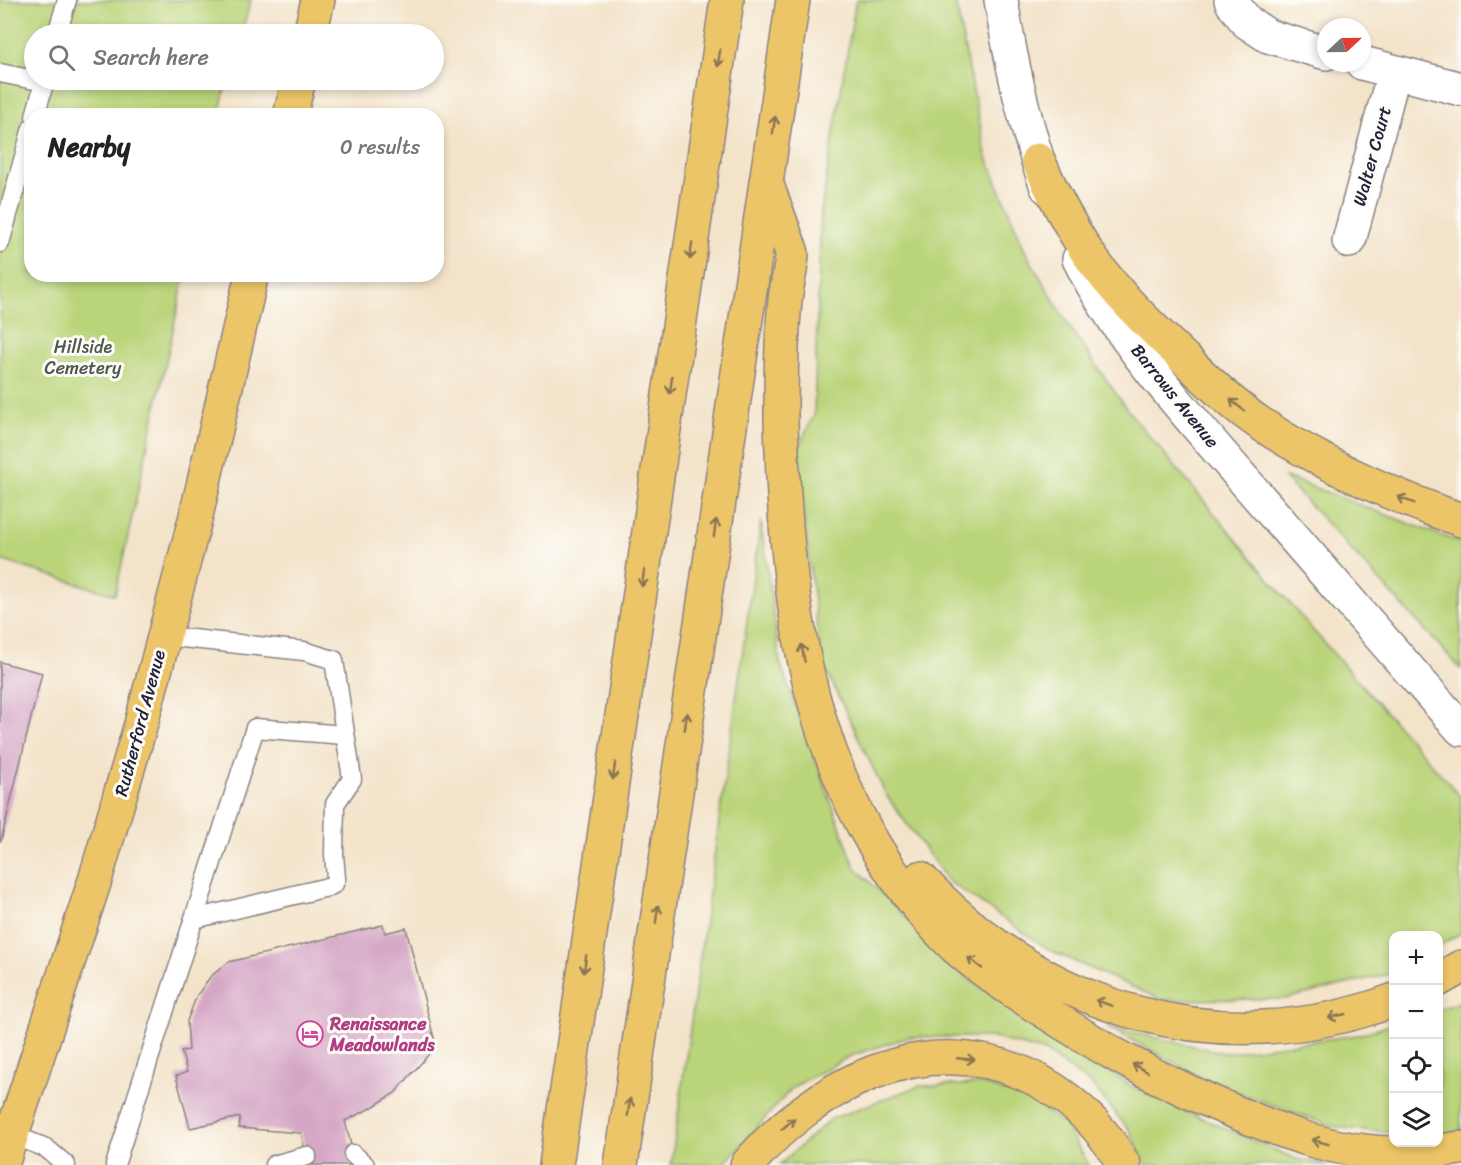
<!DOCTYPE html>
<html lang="en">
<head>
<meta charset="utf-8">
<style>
  :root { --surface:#fff; --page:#f6f6f6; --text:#222; --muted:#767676; --line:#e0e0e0 }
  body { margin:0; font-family:Sriracha,sans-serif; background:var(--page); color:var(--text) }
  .controls { position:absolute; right:18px; bottom:18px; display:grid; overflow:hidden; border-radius:12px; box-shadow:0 3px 9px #0003 }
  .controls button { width:54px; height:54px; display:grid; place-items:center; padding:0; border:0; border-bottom:2px solid var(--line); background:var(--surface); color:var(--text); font:30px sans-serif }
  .compass { position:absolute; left:1317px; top:18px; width:54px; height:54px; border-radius:50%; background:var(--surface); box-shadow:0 3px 9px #0003; rotate:68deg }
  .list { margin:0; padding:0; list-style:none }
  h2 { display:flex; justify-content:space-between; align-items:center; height:78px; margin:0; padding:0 24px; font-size:26px }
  h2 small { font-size:20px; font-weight:400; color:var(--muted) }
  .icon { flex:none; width:33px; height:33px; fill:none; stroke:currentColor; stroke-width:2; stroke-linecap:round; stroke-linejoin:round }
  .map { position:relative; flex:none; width:1461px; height:1165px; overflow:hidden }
  .search { position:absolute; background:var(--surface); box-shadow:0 3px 9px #0003; left:24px; top:24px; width:420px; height:66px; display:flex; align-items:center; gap:15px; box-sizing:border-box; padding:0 21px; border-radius:33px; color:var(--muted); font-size:22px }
  .panel { position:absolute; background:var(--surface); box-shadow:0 3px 9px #0003; left:24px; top:108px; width:420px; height:174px; border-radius:24px }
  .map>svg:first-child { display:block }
  .green { fill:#bad479; stroke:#6e7b5a; stroke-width:1.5 }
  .building { fill:#d5a7c6 }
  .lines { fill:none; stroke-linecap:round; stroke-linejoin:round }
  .service-casing { stroke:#8a8282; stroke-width:21 }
  .minor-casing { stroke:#8a8282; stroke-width:36 }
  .tertiary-casing { stroke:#8a8282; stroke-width:36 }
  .primary-casing { stroke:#8a8282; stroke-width:36 }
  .trunk-casing { stroke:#8a8282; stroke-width:36 }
  .motorway-casing { stroke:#8a8282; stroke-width:36 }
  .service { stroke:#fff; stroke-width:18 }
  .minor { stroke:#fff; stroke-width:33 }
  .tertiary { stroke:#fff; stroke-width:33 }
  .primary { stroke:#edc569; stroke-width:33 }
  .trunk { stroke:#edc569; stroke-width:33 }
  .motorway { stroke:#edc569; stroke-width:33 }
  .oneway { stroke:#887452 }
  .labels { text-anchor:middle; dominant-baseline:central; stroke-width:6; stroke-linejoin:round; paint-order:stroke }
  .street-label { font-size:18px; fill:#22223b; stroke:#fdfcf7 }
  .park-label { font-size:18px; fill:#50574e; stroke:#fdfcf7 }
  .hotel-label { font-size:18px; font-weight:bold; fill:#b23c85; stroke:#fdfcf7; text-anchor:start }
</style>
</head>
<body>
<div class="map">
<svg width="1461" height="1165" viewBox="0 0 1461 1165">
  <rect width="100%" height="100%" fill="#fdfcf7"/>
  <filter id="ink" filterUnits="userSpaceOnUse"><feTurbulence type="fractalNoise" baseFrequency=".0167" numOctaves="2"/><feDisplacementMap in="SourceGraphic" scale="12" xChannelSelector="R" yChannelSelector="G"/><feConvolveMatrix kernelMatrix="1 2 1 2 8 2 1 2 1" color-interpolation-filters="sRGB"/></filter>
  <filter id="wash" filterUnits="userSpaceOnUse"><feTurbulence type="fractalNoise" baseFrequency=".008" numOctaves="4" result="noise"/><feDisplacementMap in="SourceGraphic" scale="24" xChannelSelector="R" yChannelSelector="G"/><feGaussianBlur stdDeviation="1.35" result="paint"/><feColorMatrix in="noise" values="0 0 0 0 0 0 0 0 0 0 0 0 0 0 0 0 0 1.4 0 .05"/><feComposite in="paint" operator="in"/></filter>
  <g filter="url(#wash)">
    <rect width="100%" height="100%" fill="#f3e3c9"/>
    <g class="green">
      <polygon points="0,0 251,0 241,34 34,34 34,80 227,80 219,115 32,116 32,274 185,275 115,595 0,560"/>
      <polygon points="856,0 955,0 986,155 1026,253 1070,328 1129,412 1310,627 1461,797 1461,933 1459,934 1439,946 1438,936 1394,936 1393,973 1285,999 1162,1000 1051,951 948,881 886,795 821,660 796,452 814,415 821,211"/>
      <polygon points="1283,476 1461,543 1461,669"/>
      <polygon points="761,521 780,663 855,867 968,979 1139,1091 1296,1159 1333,1165 1146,1165 1130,1131 1092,1085 1046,1052 990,1037 909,1037 850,1056 793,1087 723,1165 671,1165"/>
      <polygon points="1461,1002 1461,1131 1439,1135 1439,1009"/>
      <polygon points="1393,1024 1393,1133 1335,1127 1211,1083 1108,1027 1225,1053 1358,1035"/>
      <polygon points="983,1084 1034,1102 1065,1125 1089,1165 779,1165 831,1119 919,1086"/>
    </g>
    <g id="blocks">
      <g class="building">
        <polygon points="0,662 42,673 1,841 0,841"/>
        <polygon points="383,925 385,933 406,928 436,1046 395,1093 371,1108 345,1121 356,1165 308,1165 301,1133 239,1128 240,1117 190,1128 176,1076 187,1072 181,1051 189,1050 187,1021 197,995 211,976 229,962"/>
      </g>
    </g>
  </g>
  <g filter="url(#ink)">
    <use href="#blocks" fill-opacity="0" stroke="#8a8282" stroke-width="1.5"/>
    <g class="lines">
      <g class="service-casing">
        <g id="service">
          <polyline points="57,34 67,0"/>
          <polyline points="0,73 44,82"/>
          <polyline points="35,116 45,80"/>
          <polyline points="0,243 32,128"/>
          <polyline points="164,636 304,651 334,660 352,779 335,804 334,854 336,878 334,884 328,887 194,919"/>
          <polyline points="13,1135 46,1148 66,1165"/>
          <polyline points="353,1154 365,1165"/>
          <polyline points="115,1165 255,728 345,735"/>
          <polyline points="274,1165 307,1156"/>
        </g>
      </g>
      <g class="minor-casing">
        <g id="minor">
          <polyline points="1231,0 1233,4 1247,22 1268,36 1326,53"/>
          <polyline points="1362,63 1461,89"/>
          <polyline points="1349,241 1394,72"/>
        </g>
      </g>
      <g class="tertiary-casing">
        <g id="tertiary">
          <path d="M 1001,0 C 1011,63 1025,127 1047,187"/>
          <path d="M 1079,259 C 1118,338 1179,405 1236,471 C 1311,558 1386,643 1461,729"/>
        </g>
      </g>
      <g class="primary-casing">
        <g id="primary">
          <polyline points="310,34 318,0"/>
          <polyline points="290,116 299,80"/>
          <polyline points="2,1165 95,880 141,724 196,516 252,274"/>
        </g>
      </g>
      <g class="trunk-casing">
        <path id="trunk" d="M 1038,160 C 1052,192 1068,223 1087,252 C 1114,292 1150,326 1185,359 C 1209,382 1234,406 1261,424 C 1323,465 1391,495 1461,520"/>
      </g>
      <g class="motorway-casing">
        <g id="motorway">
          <path d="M 766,182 C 772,200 779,217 785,234 C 787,240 791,247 792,254 C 792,267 786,287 785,301 C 781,340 781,379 781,419 C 785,583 801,755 905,890 C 920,910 937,930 955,947 C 981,970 1010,989 1039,1008 C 1068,1026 1097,1045 1127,1061 C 1168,1083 1210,1102 1252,1119 C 1289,1134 1326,1147 1365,1151 C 1397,1155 1429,1153 1461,1148"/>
          <path d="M 920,878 C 1043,1011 1221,1065 1394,1000"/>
          <polyline points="1438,980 1461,967"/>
          <polyline points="556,1165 727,0"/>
          <polyline points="621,1165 793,0"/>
          <path d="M 747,1165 C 815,1085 921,1029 1025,1074 C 1067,1093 1101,1125 1124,1165"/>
        </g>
      </g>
      <use href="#service" class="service"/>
      <use href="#minor" class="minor"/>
      <use href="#tertiary" class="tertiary"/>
      <use href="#primary" class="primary"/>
      <use href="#trunk" class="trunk"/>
      <use href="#motorway" class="motorway"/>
    </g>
    <defs><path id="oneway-shaft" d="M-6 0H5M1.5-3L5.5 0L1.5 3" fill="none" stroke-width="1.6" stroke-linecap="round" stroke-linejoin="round" transform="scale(1.5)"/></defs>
    <g class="oneway">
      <use href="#oneway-shaft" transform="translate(719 58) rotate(98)"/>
      <use href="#oneway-shaft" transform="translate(774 125) rotate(-82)"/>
      <use href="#oneway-shaft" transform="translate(691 251) rotate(98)"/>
      <use href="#oneway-shaft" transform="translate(671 385) rotate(98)"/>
      <use href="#oneway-shaft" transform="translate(1237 405) rotate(-141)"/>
      <use href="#oneway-shaft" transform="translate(1406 500) rotate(-158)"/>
      <use href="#oneway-shaft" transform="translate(715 528) rotate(-82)"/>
      <use href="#oneway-shaft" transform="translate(643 578) rotate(98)"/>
      <use href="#oneway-shaft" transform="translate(803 653) rotate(-101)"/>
      <use href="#oneway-shaft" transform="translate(686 721) rotate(-82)"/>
      <use href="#oneway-shaft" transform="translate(614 771) rotate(98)"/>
      <use href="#oneway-shaft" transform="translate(657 914) rotate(-82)"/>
      <use href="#oneway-shaft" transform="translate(975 963) rotate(-142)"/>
      <use href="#oneway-shaft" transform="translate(585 964) rotate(98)"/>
      <use href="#oneway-shaft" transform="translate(1104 1003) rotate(-160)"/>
      <use href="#oneway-shaft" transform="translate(1337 1016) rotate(167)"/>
      <use href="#oneway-shaft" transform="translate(966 1059) rotate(5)"/>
      <use href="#oneway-shaft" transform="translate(1140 1068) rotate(-152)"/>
      <use href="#oneway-shaft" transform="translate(629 1107) rotate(-82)"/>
      <use href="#oneway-shaft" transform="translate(788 1124) rotate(-40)"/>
      <use href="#oneway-shaft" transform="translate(1320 1142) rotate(-166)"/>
    </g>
  </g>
  <defs>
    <g id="hotel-ring" transform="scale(1.35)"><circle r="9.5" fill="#fdfcf7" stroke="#d1479c" stroke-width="1.5"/><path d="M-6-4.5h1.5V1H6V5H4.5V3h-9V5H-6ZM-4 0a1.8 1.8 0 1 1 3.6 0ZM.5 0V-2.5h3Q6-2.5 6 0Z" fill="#d1479c"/></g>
  </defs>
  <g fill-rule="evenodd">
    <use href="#hotel-ring" x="310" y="1034"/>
  </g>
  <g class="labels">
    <g class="street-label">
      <text transform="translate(1372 156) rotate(-75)">Walter Court</text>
      <text transform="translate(1175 396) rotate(51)">Barrows Avenue</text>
      <text transform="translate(140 723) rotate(-75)">Rutherford Avenue</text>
    </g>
    <g class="park-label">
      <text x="83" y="347">Hillside<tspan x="83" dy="21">Cemetery</tspan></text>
    </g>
    <g class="hotel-label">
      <text x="330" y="1024">Renaissance<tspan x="330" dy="21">Meadowlands</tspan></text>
    </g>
  </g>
</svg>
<div class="controls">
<button>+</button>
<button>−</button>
<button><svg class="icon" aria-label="locate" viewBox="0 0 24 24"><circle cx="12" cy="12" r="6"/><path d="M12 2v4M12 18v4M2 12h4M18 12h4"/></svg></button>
<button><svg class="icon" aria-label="layers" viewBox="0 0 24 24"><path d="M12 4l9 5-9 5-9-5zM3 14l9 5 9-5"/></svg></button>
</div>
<svg class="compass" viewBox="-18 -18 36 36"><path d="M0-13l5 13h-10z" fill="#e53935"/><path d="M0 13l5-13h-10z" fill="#767676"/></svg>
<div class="search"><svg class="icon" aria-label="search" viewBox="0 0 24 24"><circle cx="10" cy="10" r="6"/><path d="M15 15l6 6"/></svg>Search here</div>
<section class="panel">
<h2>Nearby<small>0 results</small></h2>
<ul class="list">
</ul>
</section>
</div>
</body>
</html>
